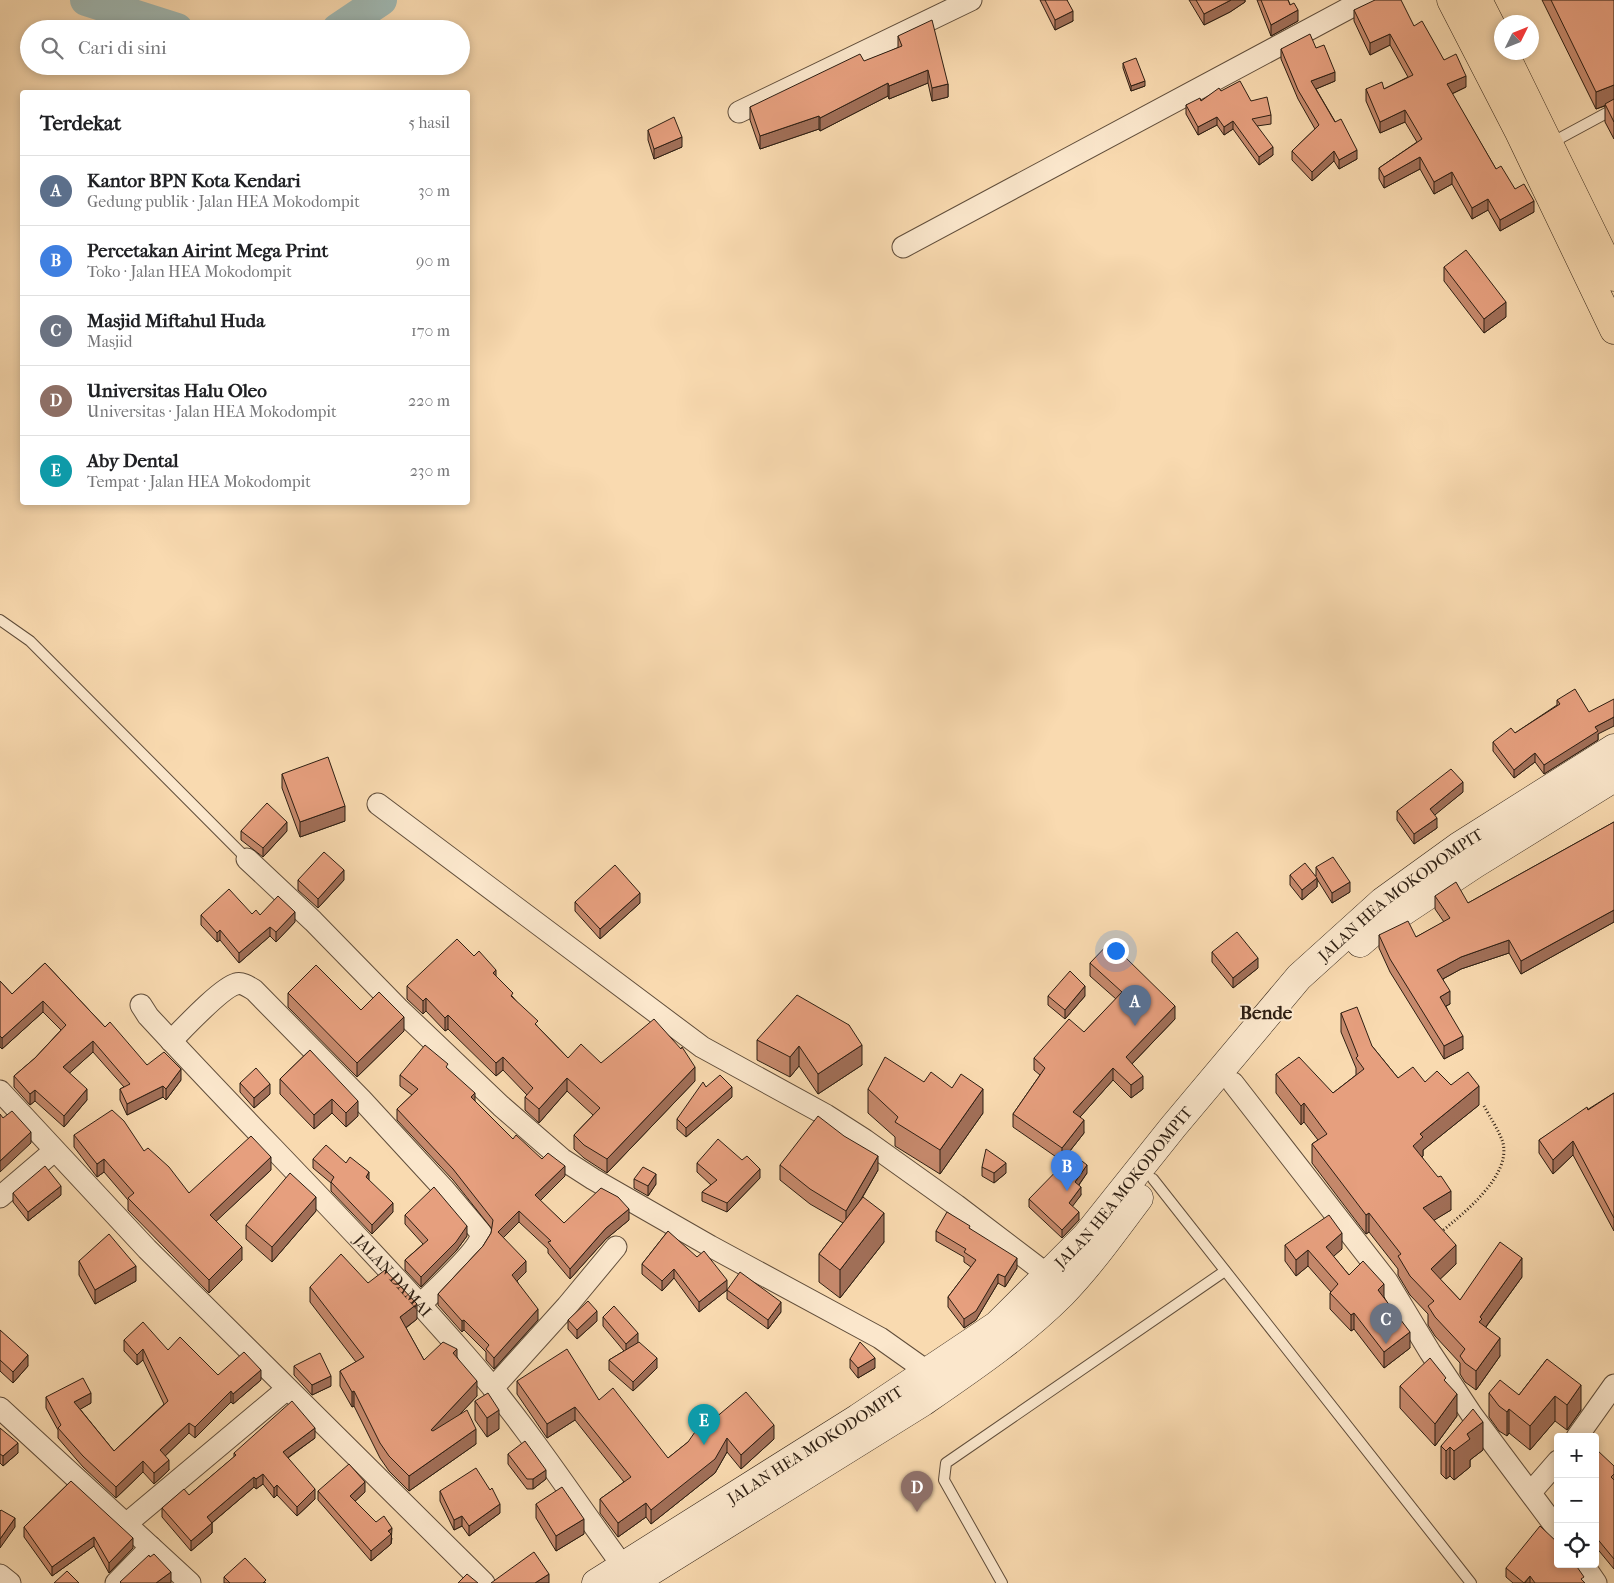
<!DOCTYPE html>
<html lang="id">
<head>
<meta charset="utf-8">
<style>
  :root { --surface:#fff; --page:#f6f6f6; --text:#202124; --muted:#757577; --line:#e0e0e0; --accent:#7c3aed }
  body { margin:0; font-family:"IM FELL French Canon",serif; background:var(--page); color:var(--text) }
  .controls { position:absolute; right:15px; bottom:15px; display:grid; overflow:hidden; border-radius:5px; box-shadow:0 2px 8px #0003 }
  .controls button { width:45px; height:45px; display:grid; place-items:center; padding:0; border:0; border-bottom:1px solid var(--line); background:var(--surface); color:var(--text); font:25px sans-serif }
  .compass { position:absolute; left:1494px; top:15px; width:45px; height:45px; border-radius:50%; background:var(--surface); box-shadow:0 2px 8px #0003; rotate:47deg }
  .you { position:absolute; left:1115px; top:950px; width:18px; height:18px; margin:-12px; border:4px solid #fff; border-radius:50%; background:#1a73e8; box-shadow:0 0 0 8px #1a73e833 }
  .badge { display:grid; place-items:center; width:32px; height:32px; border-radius:50%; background:var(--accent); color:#fff; font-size:16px; font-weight:700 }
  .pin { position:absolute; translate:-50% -41px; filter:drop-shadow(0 1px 2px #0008) }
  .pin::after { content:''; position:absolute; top:26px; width:18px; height:15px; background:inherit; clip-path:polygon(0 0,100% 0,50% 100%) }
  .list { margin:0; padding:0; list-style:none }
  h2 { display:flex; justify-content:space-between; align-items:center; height:65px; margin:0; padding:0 20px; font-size:21px }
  h2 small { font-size:16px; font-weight:400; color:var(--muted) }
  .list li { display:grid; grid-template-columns:32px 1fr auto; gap:15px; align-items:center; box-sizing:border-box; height:70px; padding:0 20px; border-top:1px solid var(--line) }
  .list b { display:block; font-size:19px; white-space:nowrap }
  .list p { margin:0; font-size:16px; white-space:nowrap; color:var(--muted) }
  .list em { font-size:16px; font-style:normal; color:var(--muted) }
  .icon { flex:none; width:28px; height:28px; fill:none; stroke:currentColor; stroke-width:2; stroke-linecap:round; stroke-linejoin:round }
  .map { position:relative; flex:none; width:1614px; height:1583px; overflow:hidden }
  .search { position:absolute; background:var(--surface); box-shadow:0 2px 8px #0003; left:20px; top:20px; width:450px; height:55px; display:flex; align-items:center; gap:12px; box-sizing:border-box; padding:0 18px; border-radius:28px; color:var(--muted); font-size:19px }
  .panel { position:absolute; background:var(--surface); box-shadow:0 2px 8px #0003; left:20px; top:90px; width:450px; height:415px; border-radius:5px }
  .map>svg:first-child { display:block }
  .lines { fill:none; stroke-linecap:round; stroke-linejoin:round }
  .river { stroke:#a0b9b4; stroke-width:32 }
  .lane-casing { stroke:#604d3a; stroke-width:12 }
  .street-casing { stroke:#604d3a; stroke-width:23 }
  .secondary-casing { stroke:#2d1e12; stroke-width:29 }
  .highway-casing { stroke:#2d1e12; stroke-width:29 }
  .path { stroke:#2d1e12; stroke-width:3; stroke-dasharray:1 2.5; stroke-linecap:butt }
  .lane { stroke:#fbe7cc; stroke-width:10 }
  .street { stroke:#fbe7cc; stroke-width:21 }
  .secondary { stroke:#fbe7cc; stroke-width:28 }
  .highway { stroke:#f9dab0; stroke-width:28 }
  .wall { fill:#c6896c; stroke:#2d1e12 }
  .shaded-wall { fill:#a16f58; stroke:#2d1e12 }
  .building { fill:#e69f7e; stroke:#2d1e12 }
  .labels { text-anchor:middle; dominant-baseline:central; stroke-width:4; stroke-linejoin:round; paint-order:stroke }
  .street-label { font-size:16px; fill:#2d1e12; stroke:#fbe7cc }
  .quarter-label { font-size:19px; font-weight:bold; fill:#2d1e12; stroke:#fbe7cc }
</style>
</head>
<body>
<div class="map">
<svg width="1614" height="1583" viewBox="0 0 1614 1583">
  <rect width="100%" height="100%" fill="#f9dab0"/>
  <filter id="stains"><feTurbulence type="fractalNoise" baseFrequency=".004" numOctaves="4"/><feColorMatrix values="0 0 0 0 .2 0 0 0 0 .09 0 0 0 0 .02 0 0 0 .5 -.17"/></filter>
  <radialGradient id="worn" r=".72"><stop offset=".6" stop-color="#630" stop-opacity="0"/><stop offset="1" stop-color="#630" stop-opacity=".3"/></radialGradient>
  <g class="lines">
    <g class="river">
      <polyline points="86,0 177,29"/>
      <polyline points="338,29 381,0"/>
    </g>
    <g class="lane-casing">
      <g id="lane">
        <polyline points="1551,143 1614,109"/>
        <polyline points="0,620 30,641 247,859"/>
        <polyline points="1153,1179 1471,1583"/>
        <polyline points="1002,1583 944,1480 946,1463 1225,1271"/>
      </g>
    </g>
    <g class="street-casing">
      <g id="street">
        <polyline points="739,112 971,0"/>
        <polyline points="903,247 1364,0"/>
        <polyline points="378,804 702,1047 826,1115 865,1140 956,1205 1048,1275"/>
        <polyline points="247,859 313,921 398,1008 501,1106 562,1159 593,1179 710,1246 880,1338 928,1372"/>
        <path id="s1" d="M 141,1005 L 148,1016 C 253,1130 364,1239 466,1356 C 523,1421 571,1495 622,1565"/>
        <path d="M 171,1041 C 183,1029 221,988 236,984 C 242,982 249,987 254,990 L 362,1100 L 443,1188 L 481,1233 C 482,1249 432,1292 420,1305"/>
        <polyline points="1233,1083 1387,1281 1430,1352 1472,1415 1558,1530"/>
        <polyline points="0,1091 147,1249 484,1583"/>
        <polyline points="0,1197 54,1151"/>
        <polyline points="493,1388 567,1306 616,1247"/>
        <polyline points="0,1408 190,1583"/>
        <polyline points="1577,1437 1614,1385"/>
        <polyline points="1531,1492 1558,1461"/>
        <polyline points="126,1524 287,1389"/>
        <polyline points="1583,1564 1596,1583"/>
        <polyline points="0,1575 10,1583"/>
        <polyline points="116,1583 151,1547"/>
      </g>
    </g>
    <g class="secondary-casing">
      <g id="secondary">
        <polyline points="1360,943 1374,931 1475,864 1614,778"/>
        <path id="s2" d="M 596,1583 L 858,1418 L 997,1325 L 1086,1236 L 1173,1127 L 1299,977 L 1383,901 L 1459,846 L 1614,748"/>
        <path d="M 632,1583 L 923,1402 C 971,1369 1021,1335 1062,1294 C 1091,1264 1114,1231 1139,1198"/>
      </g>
    </g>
    <g class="highway-casing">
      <g id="highway">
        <polyline points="1451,0 1518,130 1614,330"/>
        <polyline points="1478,0 1502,47"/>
        <polyline points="1504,52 1614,277"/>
      </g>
    </g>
    <path class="path" d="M 1441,1232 C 1464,1213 1511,1176 1503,1143 C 1499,1130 1489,1116 1483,1104"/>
    <use href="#lane" class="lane"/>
    <use href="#street" class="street"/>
    <use href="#secondary" class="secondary"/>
    <use href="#highway" class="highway"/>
  </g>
  <g class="wall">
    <polygon points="1040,0 1067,0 1073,21 1055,30"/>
    <polygon points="1189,0 1245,0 1245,2 1230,12 1204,25"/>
    <polygon points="1257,0 1288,0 1298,21 1271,36"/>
    <polygon points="1542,0 1614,0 1614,139 1605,122 1605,106 1596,109"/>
    <polygon points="1354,10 1414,26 1444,60 1466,87 1452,94 1496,169 1515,189 1534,212 1500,231 1488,210 1472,219 1452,184 1434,194 1420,169 1384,188 1379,179 1379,168 1417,142 1405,122 1380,133 1366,101 1366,89 1384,89 1408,77 1390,45 1370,55 1354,21"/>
    <polygon points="898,36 948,84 948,97 932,101 928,83 889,99 888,96 820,131 819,129 760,149 750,120 750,107 898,48"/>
    <polygon points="1316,48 1335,81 1316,89 1357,159 1339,169 1334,161 1312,181 1292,160 1292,151 1315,129 1298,99 1281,59 1281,49"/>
    <polygon points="1123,63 1145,86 1131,91 1123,68"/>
    <polygon points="1221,91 1251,101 1271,115 1271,124 1257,126 1273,155 1259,165 1233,129 1224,135 1217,125 1198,135 1186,114 1186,105 1201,101"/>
    <polygon points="648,130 682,147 654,159 648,140"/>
    <polygon points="1444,267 1506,317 1484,333 1444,281"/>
    <polygon points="1557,700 1598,734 1598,740 1544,774 1535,762 1514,778 1493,751 1493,742 1515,733 1557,705"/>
    <polygon points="282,774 345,821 300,837 282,788"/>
    <polygon points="1463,792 1434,815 1437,828 1414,844 1397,820 1397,811"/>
    <polygon points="1614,822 1614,922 1521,974 1509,953 1461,969 1443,979 1450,1004 1446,1006 1463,1049 1444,1059 1390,972 1379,948 1379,935 1416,937 1444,922 1435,909 1435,896 1468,903"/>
    <polygon points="241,831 287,831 263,857 241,840"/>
    <polygon points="1316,867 1350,892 1332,903 1317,879 1317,887 1302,900 1290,885 1290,875 1316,876"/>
    <polygon points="298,880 344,880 318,908 298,890"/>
    <polygon points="575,902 640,903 600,939 575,911"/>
    <polygon points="252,914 295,922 276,942 270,936 239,963 220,940 217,942 201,925 201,915"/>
    <polygon points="1212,952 1258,968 1233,988 1212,962"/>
    <polygon points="474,956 496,977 538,1027 568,1058 695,1081 607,1173 584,1158 574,1149 574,1135 593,1115 567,1091 539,1123 525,1110 525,1097 527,1095 503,1070 496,1076 448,1029 445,1031 426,1011 423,1014 407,999 407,986"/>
    <polygon points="1128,960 1175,1019 1132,1064 1143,1089 1131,1098 1113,1080 1080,1117 1084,1133 1062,1161 1013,1127 1013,1114 1040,1075 1034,1070 1034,1058 1084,1032 1116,999 1090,976 1090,963"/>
    <polygon points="45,963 105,1027 147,1065 181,1080 166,1100 163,1097 127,1115 120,1100 120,1089 124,1087 93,1052 69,1073 87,1100 64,1127 35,1101 30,1105 14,1087 14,1076 35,1058 61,1030 43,1012 2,1049 0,1047 0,981 12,994"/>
    <polygon points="288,993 361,1010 404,1031 357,1077 288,1007"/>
    <polygon points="1048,996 1085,996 1065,1019 1048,1005"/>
    <polygon points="1341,1013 1372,1046 1398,1078 1451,1085 1479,1105 1423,1150 1423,1156 1422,1157 1451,1210 1434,1220 1456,1264 1440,1279 1460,1300 1522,1277 1486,1327 1500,1356 1476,1390 1465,1382 1460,1374 1460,1363 1435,1336 1428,1325 1428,1314 1410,1295 1398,1275 1398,1269 1369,1232 1366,1234 1312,1163 1312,1144 1318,1140 1304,1122 1301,1125 1276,1093 1276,1074 1333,1093 1356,1075 1356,1068 1341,1032"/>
    <polygon points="849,1025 862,1065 818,1094 799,1066 790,1077 757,1060 757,1040"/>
    <polygon points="310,1050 358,1116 346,1127 332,1113 314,1129 280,1094 280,1079"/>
    <polygon points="448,1069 475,1101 513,1139 542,1159 565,1176 540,1201 564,1223 629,1220 606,1239 570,1279 548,1253 548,1249 519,1222 503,1237 526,1272 517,1281 538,1320 494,1369 486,1360 486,1352 464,1330 462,1332 438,1305 438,1294 483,1246 491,1233 492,1229 453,1180 397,1120 397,1109 412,1095 400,1086 400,1075"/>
    <polygon points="924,1082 983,1113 940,1174 895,1146 895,1137 868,1113 868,1089"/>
    <polygon points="240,1083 270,1094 254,1108 240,1092"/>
    <polygon points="706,1087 732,1097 686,1137 677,1129 677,1119"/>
    <polygon points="1614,1093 1614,1231 1573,1155 1553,1174 1539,1153 1539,1140"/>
    <polygon points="74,1135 144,1151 189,1193 271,1170 216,1221 242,1260 209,1293 128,1210 128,1200 104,1172 97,1177 74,1147"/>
    <polygon points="313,1159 346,1163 369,1181 393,1212 372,1234 331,1191 331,1183 313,1168"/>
    <polygon points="697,1163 760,1178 727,1212 702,1201 702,1192 711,1185 697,1172"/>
    <polygon points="780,1165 878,1170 861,1200 884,1242 840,1298 819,1282 819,1254 843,1223 810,1204 780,1180"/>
    <polygon points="982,1167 1006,1173 994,1183 982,1176"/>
    <polygon points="1087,1173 1079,1185 1081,1195 1072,1206 1079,1220 1062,1238 1029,1207 1029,1199"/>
    <polygon points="634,1179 656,1184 648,1196 634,1188"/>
    <polygon points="13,1193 61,1195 28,1221 13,1202"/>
    <polygon points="316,1211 272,1262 246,1239 246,1225"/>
    <polygon points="405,1215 467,1236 456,1251 421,1287 405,1270 405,1260 423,1244 405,1224"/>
    <polygon points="970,1229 1017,1268 1005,1287 998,1283 976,1320 964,1328 948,1307 948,1297 971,1267 964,1262 964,1257 936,1241 936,1231"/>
    <polygon points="668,1231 727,1290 699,1312 674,1278 662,1291 642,1274 642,1264"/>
    <polygon points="1285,1245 1342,1249 1333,1256 1349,1275 1384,1297 1410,1348 1384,1368 1354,1329 1351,1331 1330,1309 1330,1293 1331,1292 1308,1266 1296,1276 1285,1261"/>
    <polygon points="79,1261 136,1281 95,1304 79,1275"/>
    <polygon points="368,1283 417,1319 406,1328 424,1360 457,1357 477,1396 459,1415 476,1444 409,1491 389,1471 380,1458 354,1406 352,1407 340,1386 340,1371 356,1362 310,1302 310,1287"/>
    <polygon points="727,1290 781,1312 768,1329 727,1299"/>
    <polygon points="603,1317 638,1343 657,1368 633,1391 609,1370 609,1360 624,1351 603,1326"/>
    <polygon points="568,1320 597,1321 577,1339 568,1329"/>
    <polygon points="0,1330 28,1366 13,1383 0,1371"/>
    <polygon points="124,1340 168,1350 218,1375 261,1380 233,1404 231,1402 195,1438 189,1433 165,1456 169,1470 154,1484 143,1472 116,1498 83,1467 58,1438 58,1430 46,1408 46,1397 91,1403 80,1409 114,1451 164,1404 143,1360 137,1365 124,1351"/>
    <polygon points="850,1359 875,1368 858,1378 850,1368"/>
    <polygon points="1547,1359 1581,1410 1567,1430 1555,1421 1530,1450 1509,1433 1507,1436 1499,1431 1489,1417 1489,1393 1519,1395"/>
    <polygon points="294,1366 331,1386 312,1395 294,1375"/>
    <polygon points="517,1381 599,1400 668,1458 688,1442 708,1424 774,1439 741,1469 727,1452 715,1473 651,1524 646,1517 618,1537 600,1513 600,1499 624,1482 575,1420 547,1438 517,1394"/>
    <polygon points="1446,1382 1457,1416 1435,1446 1400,1408 1400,1386"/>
    <polygon points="475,1401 499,1429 487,1437 475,1420"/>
    <polygon points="0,1428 18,1453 3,1466 0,1463"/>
    <polygon points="315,1438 288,1458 315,1499 297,1516 277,1495 274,1498 263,1484 256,1489 254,1487 212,1523 212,1533 191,1551 162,1517 162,1508 189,1495 234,1457 234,1453"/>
    <polygon points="1441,1446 1483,1450 1470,1460 1470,1467 1454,1480 1450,1476 1446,1479 1441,1474"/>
    <polygon points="1595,1452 1614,1466 1614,1569 1595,1546"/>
    <polygon points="508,1454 546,1479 533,1489 527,1489 508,1464"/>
    <polygon points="71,1481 133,1548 109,1573 94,1546 52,1576 24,1537 24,1527"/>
    <polygon points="318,1491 365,1492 355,1501 392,1538 391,1544 371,1561 318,1500"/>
    <polygon points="440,1491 500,1513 469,1536 462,1526 454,1530 440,1501"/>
    <polygon points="536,1504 584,1534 556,1551 536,1518"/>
    <polygon points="1506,1568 1584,1582 1585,1583 1513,1583 1506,1577"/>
    <polygon points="224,1577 266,1583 224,1583"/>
  </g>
  <g class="shaded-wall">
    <polygon points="1231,0 1245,0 1245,2 1230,12 1204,25 1204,14"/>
    <polygon points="1298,10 1298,21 1271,36 1271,25"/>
    <polygon points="1073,11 1073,21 1055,30 1055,20"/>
    <polygon points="1390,34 1390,45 1370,55 1370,43"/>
    <polygon points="928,70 928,83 889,99 889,86"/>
    <polygon points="1335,72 1335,81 1311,91 1311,81"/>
    <polygon points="1466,76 1466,87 1447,96 1447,84"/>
    <polygon points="1145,81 1145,86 1131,91 1131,86"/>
    <polygon points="888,83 888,96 820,131 820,118"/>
    <polygon points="948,84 948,97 932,101 932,88"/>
    <polygon points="1614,85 1614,102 1596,109 1596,92"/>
    <polygon points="1405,110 1405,122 1380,133 1380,122"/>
    <polygon points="819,116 819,129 760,149 760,136"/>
    <polygon points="1217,117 1217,125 1198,135 1198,127"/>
    <polygon points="1233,121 1233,129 1224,135 1224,127"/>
    <polygon points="682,137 682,147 654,159 654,149"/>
    <polygon points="1273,147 1273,155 1259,165 1259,157"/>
    <polygon points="1357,150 1357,159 1339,169 1339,160"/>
    <polygon points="1334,151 1334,161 1312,181 1312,172"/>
    <polygon points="1420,157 1420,169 1384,188 1384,177"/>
    <polygon points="1452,172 1452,184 1434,194 1434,182"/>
    <polygon points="1488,199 1488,210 1472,219 1472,208"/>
    <polygon points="1534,201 1534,212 1500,231 1500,220"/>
    <polygon points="1506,302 1506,317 1484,333 1484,319"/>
    <polygon points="1614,717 1614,726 1598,734 1598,740 1544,774 1544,765 1595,727"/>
    <polygon points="1535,753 1535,762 1514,778 1514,770"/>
    <polygon points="1463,782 1463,792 1430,819 1430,809"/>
    <polygon points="345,806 345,821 300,837 300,822"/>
    <polygon points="1437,818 1437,828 1414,844 1414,834"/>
    <polygon points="287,822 287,831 263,857 263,848"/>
    <polygon points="344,870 344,880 318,908 318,899"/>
    <polygon points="1317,878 1317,887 1302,900 1302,890"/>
    <polygon points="1350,882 1350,892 1332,903 1332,893"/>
    <polygon points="640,893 640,903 600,939 600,929"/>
    <polygon points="1614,910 1614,922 1521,974 1521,961"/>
    <polygon points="295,912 295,922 276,942 276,932"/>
    <polygon points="270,927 270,936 239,963 239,953"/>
    <polygon points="220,930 220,940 217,942 217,933"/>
    <polygon points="1509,940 1509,953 1461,969 1437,982 1437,970 1461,957"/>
    <polygon points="1258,958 1258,968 1233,988 1233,978"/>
    <polygon points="496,970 496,983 493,973"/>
    <polygon points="1085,986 1085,996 1065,1019 1065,1010"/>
    <polygon points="1450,991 1450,1004 1440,1009 1440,997"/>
    <polygon points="426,998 426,1011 423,1014 423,1001"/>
    <polygon points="43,1001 43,1012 2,1049 2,1038"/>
    <polygon points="1175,1006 1175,1019 1126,1070 1126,1057"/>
    <polygon points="448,1015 448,1029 445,1031 445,1018"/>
    <polygon points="404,1017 404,1031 357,1077 357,1063"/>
    <polygon points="1463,1036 1463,1049 1444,1059 1444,1046"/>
    <polygon points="93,1041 93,1052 63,1079 63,1067"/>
    <polygon points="862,1045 862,1065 818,1094 818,1074"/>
    <polygon points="799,1046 799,1066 790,1077 790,1057"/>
    <polygon points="503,1057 503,1070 496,1076 496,1063"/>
    <polygon points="695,1067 695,1081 607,1173 607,1159"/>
    <polygon points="1113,1068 1113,1080 1073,1125 1073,1112"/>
    <polygon points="181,1069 181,1080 166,1100 166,1089"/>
    <polygon points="1143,1076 1143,1089 1131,1098 1131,1085"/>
    <polygon points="567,1078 567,1091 539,1123 539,1109"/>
    <polygon points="270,1084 270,1094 254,1108 254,1098"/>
    <polygon points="163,1086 163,1097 127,1115 127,1104"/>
    <polygon points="1479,1086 1479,1105 1423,1150 1423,1156 1413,1165 1413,1146 1420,1134"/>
    <polygon points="732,1087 732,1097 686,1137 686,1128"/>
    <polygon points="87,1089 87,1100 64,1127 64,1116"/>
    <polygon points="983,1089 983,1113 940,1174 940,1150"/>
    <polygon points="35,1090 35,1101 30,1105 30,1094"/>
    <polygon points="475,1093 475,1104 471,1097"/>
    <polygon points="332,1099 332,1113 314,1129 314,1115"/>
    <polygon points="358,1101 358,1116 346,1127 346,1113"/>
    <polygon points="1304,1103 1304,1122 1301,1125 1301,1106"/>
    <polygon points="1084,1120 1084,1133 1062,1161 1062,1148"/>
    <polygon points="31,1132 31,1143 0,1172 0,1161"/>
    <polygon points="1573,1141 1573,1155 1553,1174 1553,1160"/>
    <polygon points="878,1156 878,1170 846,1225 846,1211"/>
    <polygon points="271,1157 271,1170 210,1227 210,1215"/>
    <polygon points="104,1159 104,1172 97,1177 97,1164"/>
    <polygon points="1006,1163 1006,1173 994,1183 994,1173"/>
    <polygon points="1087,1165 1087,1173 1075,1190 1075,1182"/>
    <polygon points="565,1166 565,1176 535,1206 535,1195"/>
    <polygon points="760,1169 760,1178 727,1212 727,1203"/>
    <polygon points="369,1172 369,1181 366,1177"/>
    <polygon points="656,1174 656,1184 648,1196 648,1186"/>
    <polygon points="61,1186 61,1195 28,1221 28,1212"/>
    <polygon points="1081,1187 1081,1195 1069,1211 1069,1203"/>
    <polygon points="1451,1191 1451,1210 1423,1227 1423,1208"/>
    <polygon points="316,1197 316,1211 272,1262 272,1247"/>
    <polygon points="393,1203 393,1212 372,1234 372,1225"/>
    <polygon points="629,1209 629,1220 606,1239 570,1279 570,1269 606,1228"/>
    <polygon points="519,1211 519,1222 498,1243 498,1232"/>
    <polygon points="1079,1212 1079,1220 1062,1238 1062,1230"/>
    <polygon points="884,1213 884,1242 840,1298 840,1270"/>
    <polygon points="1369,1213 1369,1232 1366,1234 1366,1215"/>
    <polygon points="467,1226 467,1236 456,1251 421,1287 421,1277"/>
    <polygon points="1342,1233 1342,1249 1326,1263 1326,1247"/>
    <polygon points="1456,1245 1456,1264 1431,1288 1431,1269"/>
    <polygon points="242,1247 242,1260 209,1293 209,1280"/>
    <polygon points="1308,1250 1308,1266 1296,1276 1296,1260"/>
    <polygon points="1017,1258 1017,1268 1005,1287 1005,1277"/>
    <polygon points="1522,1258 1522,1277 1482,1332 1479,1322 1480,1317"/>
    <polygon points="526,1261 526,1272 512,1286 512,1275"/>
    <polygon points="136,1266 136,1281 95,1304 95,1290"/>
    <polygon points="674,1269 674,1278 662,1291 662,1281"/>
    <polygon points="998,1274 998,1283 976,1320 964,1328 964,1319"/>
    <polygon points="727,1280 727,1290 699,1312 699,1302"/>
    <polygon points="1384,1284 1384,1300 1378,1290"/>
    <polygon points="781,1302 781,1312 768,1329 768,1320"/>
    <polygon points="417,1304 417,1319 400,1332 400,1317"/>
    <polygon points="538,1309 538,1320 494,1369 494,1358"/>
    <polygon points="597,1311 597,1321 577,1339 577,1330"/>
    <polygon points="1354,1313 1354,1329 1351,1331 1351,1315"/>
    <polygon points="464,1320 464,1330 462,1332 462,1321"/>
    <polygon points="1410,1332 1410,1348 1384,1368 1384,1352"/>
    <polygon points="638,1333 638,1343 626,1353 626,1344"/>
    <polygon points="1500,1338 1500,1356 1476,1390 1476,1371"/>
    <polygon points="143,1349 143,1360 137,1365 137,1355"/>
    <polygon points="457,1349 457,1364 453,1353"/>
    <polygon points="28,1355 28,1366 13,1383 13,1372"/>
    <polygon points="657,1358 657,1368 633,1391 633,1382"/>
    <polygon points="875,1358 875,1368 858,1378 858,1368"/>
    <polygon points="261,1370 261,1380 233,1404 233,1394"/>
    <polygon points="331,1376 331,1386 312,1395 312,1385"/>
    <polygon points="477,1381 477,1396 431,1445 431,1430"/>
    <polygon points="1581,1385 1581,1410 1567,1430 1567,1405"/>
    <polygon points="231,1391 231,1402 195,1438 195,1427"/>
    <polygon points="354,1391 354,1406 352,1407 352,1392"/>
    <polygon points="91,1393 91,1403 74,1413 74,1402"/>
    <polygon points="1457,1394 1457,1416 1435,1446 1435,1424"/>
    <polygon points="1555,1396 1555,1421 1530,1450 1530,1426"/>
    <polygon points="575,1407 575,1420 547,1438 547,1424"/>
    <polygon points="1509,1409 1509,1433 1507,1436 1507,1412"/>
    <polygon points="499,1410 499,1429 487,1437 487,1418"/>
    <polygon points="1483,1422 1483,1450 1470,1460 1470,1467 1454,1480 1454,1451 1467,1434"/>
    <polygon points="189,1423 189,1433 160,1461 160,1450"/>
    <polygon points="774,1425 774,1439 741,1469 741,1455"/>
    <polygon points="315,1428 315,1438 283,1461 283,1452"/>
    <polygon points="476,1429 476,1444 409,1491 409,1476"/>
    <polygon points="727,1438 727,1452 715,1473 651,1524 651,1510"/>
    <polygon points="18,1443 18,1453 3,1466 3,1456"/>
    <polygon points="1450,1447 1450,1476 1446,1479 1446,1451"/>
    <polygon points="169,1460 169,1470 154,1484 154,1473"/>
    <polygon points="143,1461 143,1472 116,1498 116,1487"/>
    <polygon points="546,1470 546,1479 533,1489 533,1479"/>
    <polygon points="263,1474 263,1484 256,1489 256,1479"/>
    <polygon points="254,1477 254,1487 207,1527 207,1517"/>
    <polygon points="365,1482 365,1492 350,1506 350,1496"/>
    <polygon points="277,1485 277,1495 274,1498 274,1488"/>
    <polygon points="315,1489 315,1499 297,1516 297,1507"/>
    <polygon points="646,1503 646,1517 618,1537 618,1523"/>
    <polygon points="500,1504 500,1513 469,1536 469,1526"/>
    <polygon points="462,1516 462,1526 454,1530 454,1520"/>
    <polygon points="15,1518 15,1527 0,1548 0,1539"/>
    <polygon points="584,1519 584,1534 556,1551 556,1536"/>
    <polygon points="212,1523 212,1533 191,1551 191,1541"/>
    <polygon points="392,1528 391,1544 371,1561 371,1551"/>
    <polygon points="94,1537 94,1546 52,1576 52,1567"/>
    <polygon points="133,1538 133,1548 109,1573 109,1563"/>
    <polygon points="171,1572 171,1583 156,1583"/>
    <polygon points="549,1574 549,1583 535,1583"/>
    <polygon points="1530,1576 1530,1583 1525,1583"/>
  </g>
  <g class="building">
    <polygon points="1045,0 1067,0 1073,11 1055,20"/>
    <polygon points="1196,0 1231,0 1204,14"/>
    <polygon points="1261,0 1288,0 1290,5 1294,3 1298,10 1271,25"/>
    <polygon points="1375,0 1401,0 1414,26 1422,21 1444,60 1456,54 1466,76 1447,84 1496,169 1501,166 1515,189 1524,184 1534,201 1500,220 1488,199 1472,208 1452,172 1434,182 1420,157 1384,177 1379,168 1422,139 1405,110 1380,122 1366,89 1382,82 1384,89 1413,75 1390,34 1370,43 1354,10"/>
    <polygon points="1551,0 1614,0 1614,85 1596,92"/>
    <polygon points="932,20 948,84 932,88 928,70 889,86 888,83 820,118 819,116 760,136 750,107 860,54 864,61 902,46 898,36"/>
    <polygon points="1310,34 1316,48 1324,45 1335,72 1311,81 1335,122 1341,119 1357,150 1339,160 1334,151 1312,172 1292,151 1319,125 1298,90 1281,49"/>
    <polygon points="1136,58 1145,81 1131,86 1123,63"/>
    <polygon points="1240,81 1251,101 1267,97 1271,115 1252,119 1273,147 1259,157 1233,121 1224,127 1217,117 1198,127 1186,105 1200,98 1201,101 1219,88 1221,91"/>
    <polygon points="1614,99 1614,122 1605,104"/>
    <polygon points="674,117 682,137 654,149 648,130"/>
    <polygon points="1466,250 1506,302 1484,319 1444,267"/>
    <polygon points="1575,689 1589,712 1614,699 1614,717 1595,727 1598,731 1544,765 1535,753 1514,770 1493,742 1511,728 1515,733 1535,720 1560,704 1557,700"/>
    <polygon points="328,757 345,806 300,822 282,774"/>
    <polygon points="1451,769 1463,782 1430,809 1437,818 1414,834 1397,811"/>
    <polygon points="267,803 287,822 263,848 241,831"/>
    <polygon points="1614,822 1614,910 1521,961 1509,940 1461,957 1437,970 1450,991 1440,997 1463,1036 1444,1046 1390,959 1379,935 1408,921 1416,937 1450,918 1435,896 1456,882 1468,903"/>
    <polygon points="324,852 344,870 318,899 298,880"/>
    <polygon points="1333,857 1350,882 1332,893 1316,867"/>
    <polygon points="1305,863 1317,878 1302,890 1290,875"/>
    <polygon points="615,865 640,893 600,929 575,902"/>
    <polygon points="229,889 252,914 256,910 260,915 278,896 295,912 276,932 270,927 239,953 220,930 217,933 201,915"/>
    <polygon points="1237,932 1258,958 1233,978 1212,952"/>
    <polygon points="457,939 474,956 479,951 496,970 493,973 513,993 511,996 538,1021 535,1024 568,1058 581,1044 601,1063 654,1019 681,1049 682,1047 695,1067 607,1159 584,1145 574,1135 600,1108 567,1078 539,1109 525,1097 533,1088 503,1057 496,1063 448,1015 445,1018 426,998 423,1001 407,986"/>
    <polygon points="1113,939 1128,954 1125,957 1175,1006 1126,1057 1143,1076 1131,1085 1113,1068 1073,1112 1084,1120 1062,1148 1013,1114 1045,1068 1034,1058 1069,1019 1084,1032 1122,992 1090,963"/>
    <polygon points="45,963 105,1027 110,1022 147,1065 164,1052 181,1069 166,1089 163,1086 127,1104 120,1089 130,1084 93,1041 63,1067 87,1089 64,1116 35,1090 30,1094 14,1076 35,1058 66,1025 43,1001 2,1038 0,1036 0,981 12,994"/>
    <polygon points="316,965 361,1010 379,992 404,1017 357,1063 288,993"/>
    <polygon points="1070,971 1085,986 1065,1010 1048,996"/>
    <polygon points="797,995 849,1025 862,1045 818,1074 799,1046 790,1057 757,1040"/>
    <polygon points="1357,1007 1372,1046 1398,1078 1413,1067 1425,1082 1437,1071 1451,1085 1468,1072 1479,1086 1420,1134 1423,1137 1413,1146 1438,1177 1441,1176 1451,1191 1423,1208 1456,1245 1431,1269 1460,1300 1500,1242 1522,1258 1480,1317 1482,1319 1479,1322 1500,1338 1476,1371 1465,1363 1460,1356 1465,1349 1435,1317 1428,1306 1434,1301 1410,1276 1398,1256 1401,1254 1369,1213 1366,1215 1312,1144 1327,1134 1304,1103 1301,1106 1276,1074 1299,1057 1333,1093 1364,1069 1356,1058 1358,1056 1341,1013"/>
    <polygon points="425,1045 448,1064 446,1067 475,1093 471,1097 513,1139 516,1135 542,1159 548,1153 565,1166 535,1195 564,1223 601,1188 618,1197 629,1209 606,1228 570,1269 548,1242 551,1241 519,1211 498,1232 526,1261 512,1275 538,1309 494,1358 486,1349 489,1345 464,1320 462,1321 438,1294 483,1246 491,1233 493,1220 453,1169 397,1109 418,1089 400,1075"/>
    <polygon points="310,1050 358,1101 346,1113 332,1099 314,1115 280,1079"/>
    <polygon points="885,1057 924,1082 931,1072 952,1088 961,1074 983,1089 940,1150 895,1122 898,1117 868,1089"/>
    <polygon points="256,1068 270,1084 254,1098 240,1083"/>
    <polygon points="720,1075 732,1087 686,1128 677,1119 703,1082 706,1087"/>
    <polygon points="1614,1093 1614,1218 1573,1141 1553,1160 1539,1140 1587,1107 1588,1110"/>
    <polygon points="112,1110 124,1121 144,1151 148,1148 169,1167 189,1193 251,1136 271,1157 210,1215 242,1247 209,1280 128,1198 134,1193 104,1159 97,1164 74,1135"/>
    <polygon points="12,1111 31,1132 0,1161 0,1114 3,1118"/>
    <polygon points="818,1116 844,1136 878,1156 846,1211 810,1189 780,1165"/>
    <polygon points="718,1139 742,1160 747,1156 760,1169 727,1203 702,1192 717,1180 697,1163"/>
    <polygon points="326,1145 346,1163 350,1157 369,1172 366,1177 393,1203 372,1225 331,1182 334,1177 313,1159"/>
    <polygon points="986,1149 1006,1163 994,1173 982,1167"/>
    <polygon points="1073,1154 1087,1165 1075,1182 1081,1187 1069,1203 1079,1212 1062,1230 1029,1199"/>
    <polygon points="45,1166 61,1186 28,1212 13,1193"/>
    <polygon points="643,1167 656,1174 648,1186 634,1179"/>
    <polygon points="290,1173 316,1197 272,1247 246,1225"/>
    <polygon points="434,1187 467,1226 456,1242 421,1277 405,1260 428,1240 405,1215"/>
    <polygon points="863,1197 884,1213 840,1270 819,1254"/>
    <polygon points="947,1212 970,1226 969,1228 1017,1258 1005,1277 998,1274 976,1311 964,1319 948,1297 976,1260 964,1252 966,1249 936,1231"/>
    <polygon points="1329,1215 1342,1233 1326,1247 1349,1275 1363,1261 1384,1284 1378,1290 1410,1332 1384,1352 1354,1313 1351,1315 1330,1293 1338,1284 1308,1250 1296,1260 1285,1245"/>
    <polygon points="668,1231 697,1257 704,1251 727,1280 699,1302 674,1269 662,1281 642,1264"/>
    <polygon points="109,1234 136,1266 95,1290 79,1261"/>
    <polygon points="341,1254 368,1283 385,1270 417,1304 400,1317 424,1360 443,1342 457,1349 453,1353 477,1381 431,1430 433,1431 467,1410 476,1429 409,1476 389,1456 380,1443 354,1391 352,1392 340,1371 364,1357 310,1287"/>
    <polygon points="740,1272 781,1302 768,1320 727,1290"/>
    <polygon points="588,1301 597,1311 577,1330 568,1320"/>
    <polygon points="614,1306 638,1333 626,1344 603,1317"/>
    <polygon points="143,1322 168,1350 180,1337 218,1375 244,1352 261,1370 233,1394 231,1391 195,1427 189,1423 160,1450 169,1460 154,1473 143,1461 116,1487 83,1456 58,1428 61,1425 46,1397 83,1378 91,1393 74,1402 114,1451 168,1401 143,1349 137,1355 124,1340"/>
    <polygon points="0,1330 28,1355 13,1372 0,1360"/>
    <polygon points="639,1342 657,1358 633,1382 609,1360"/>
    <polygon points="860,1342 875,1358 858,1368 850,1359"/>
    <polygon points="567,1349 599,1400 613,1388 668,1458 688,1442 704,1419 708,1424 746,1392 774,1425 741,1455 727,1438 715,1459 651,1510 646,1503 618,1523 600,1499 631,1477 575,1407 547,1424 517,1381"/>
    <polygon points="320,1353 331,1376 312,1385 294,1366"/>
    <polygon points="1430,1358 1446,1378 1444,1380 1457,1394 1435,1424 1400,1386"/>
    <polygon points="1547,1359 1581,1385 1567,1405 1555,1396 1530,1426 1509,1409 1507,1412 1499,1406 1489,1393 1500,1380 1519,1395"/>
    <polygon points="488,1393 499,1410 487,1418 475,1401"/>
    <polygon points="292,1401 315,1428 283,1452 315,1489 297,1507 277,1485 274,1488 263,1474 256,1479 254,1477 207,1517 212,1523 191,1541 162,1508 184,1489 189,1495 236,1455 234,1453"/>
    <polygon points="1473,1409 1483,1422 1467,1434 1470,1439 1454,1451 1450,1447 1446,1451 1441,1446"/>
    <polygon points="0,1428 18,1443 3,1456 0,1454"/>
    <polygon points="525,1441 546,1470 533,1479 527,1479 508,1454"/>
    <polygon points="1597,1450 1614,1466 1614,1474 1611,1477 1614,1480 1614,1559 1595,1536 1595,1452"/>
    <polygon points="349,1464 365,1482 350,1496 376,1522 384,1516 392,1528 388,1531 391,1534 371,1551 318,1491"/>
    <polygon points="476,1468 490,1490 492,1488 500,1504 469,1526 462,1516 454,1520 440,1491"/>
    <polygon points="71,1481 133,1538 109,1563 94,1537 52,1567 24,1527"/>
    <polygon points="562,1487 584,1519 556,1536 536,1504"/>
    <polygon points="1,1510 15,1518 0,1539 0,1511"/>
    <polygon points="1540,1526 1558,1543 1558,1564 1575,1564 1584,1577 1581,1579 1585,1583 1535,1583 1530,1576 1524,1583 1506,1568"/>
    <polygon points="534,1552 549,1574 535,1583 491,1583"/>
    <polygon points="154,1554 171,1572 156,1583 121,1583 120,1582 149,1555 150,1557"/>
    <polygon points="245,1558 266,1580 263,1583 230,1583 224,1577"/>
    <polygon points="67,1571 79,1583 54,1583"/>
    <polygon points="467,1574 478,1583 458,1583"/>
  </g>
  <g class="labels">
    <g class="street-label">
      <text stroke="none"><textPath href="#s2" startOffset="1069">JALAN HEA MOKODOMPIT</textPath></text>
      <text stroke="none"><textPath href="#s2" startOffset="664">JALAN HEA MOKODOMPIT</textPath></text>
      <text stroke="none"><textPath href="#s1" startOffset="370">JALAN DAMAI</textPath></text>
      <text stroke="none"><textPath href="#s2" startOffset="259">JALAN HEA MOKODOMPIT</textPath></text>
    </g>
    <g class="quarter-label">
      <text x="1266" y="1013">Bende</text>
    </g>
  </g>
  <rect width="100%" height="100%" filter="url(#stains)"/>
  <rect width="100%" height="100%" fill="url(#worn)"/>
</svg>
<div class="controls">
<button>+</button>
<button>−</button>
<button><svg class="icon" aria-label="locate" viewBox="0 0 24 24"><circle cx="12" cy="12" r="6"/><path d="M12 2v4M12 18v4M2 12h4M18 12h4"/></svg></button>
</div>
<svg class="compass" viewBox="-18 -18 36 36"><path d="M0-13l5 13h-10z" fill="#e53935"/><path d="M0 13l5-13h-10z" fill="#757577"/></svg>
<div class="you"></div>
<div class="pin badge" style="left:1135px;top:1026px;background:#5c6f8a">A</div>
<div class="pin badge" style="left:1067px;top:1191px;background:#3f7fe0">B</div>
<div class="pin badge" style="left:1386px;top:1344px;background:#6b7280">C</div>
<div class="pin badge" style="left:917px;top:1512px;background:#8d6e63">D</div>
<div class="pin badge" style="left:704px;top:1445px;background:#0f9aa8">E</div>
<div class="search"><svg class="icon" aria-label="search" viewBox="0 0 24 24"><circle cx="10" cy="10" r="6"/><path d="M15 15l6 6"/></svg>Cari di sini</div>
<section class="panel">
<h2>Terdekat<small>5 hasil</small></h2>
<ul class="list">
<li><span class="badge" style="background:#5c6f8a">A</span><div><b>Kantor BPN Kota Kendari</b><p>Gedung publik · Jalan HEA Mokodompit</p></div><em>30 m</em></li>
<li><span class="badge" style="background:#3f7fe0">B</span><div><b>Percetakan Airint Mega Print</b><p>Toko · Jalan HEA Mokodompit</p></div><em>90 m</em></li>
<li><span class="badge" style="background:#6b7280">C</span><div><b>Masjid Miftahul Huda</b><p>Masjid</p></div><em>170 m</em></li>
<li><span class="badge" style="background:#8d6e63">D</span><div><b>Universitas Halu Oleo</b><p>Universitas · Jalan HEA Mokodompit</p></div><em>220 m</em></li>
<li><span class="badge" style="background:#0f9aa8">E</span><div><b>Aby Dental</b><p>Tempat · Jalan HEA Mokodompit</p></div><em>230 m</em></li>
</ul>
</section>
</div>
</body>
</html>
